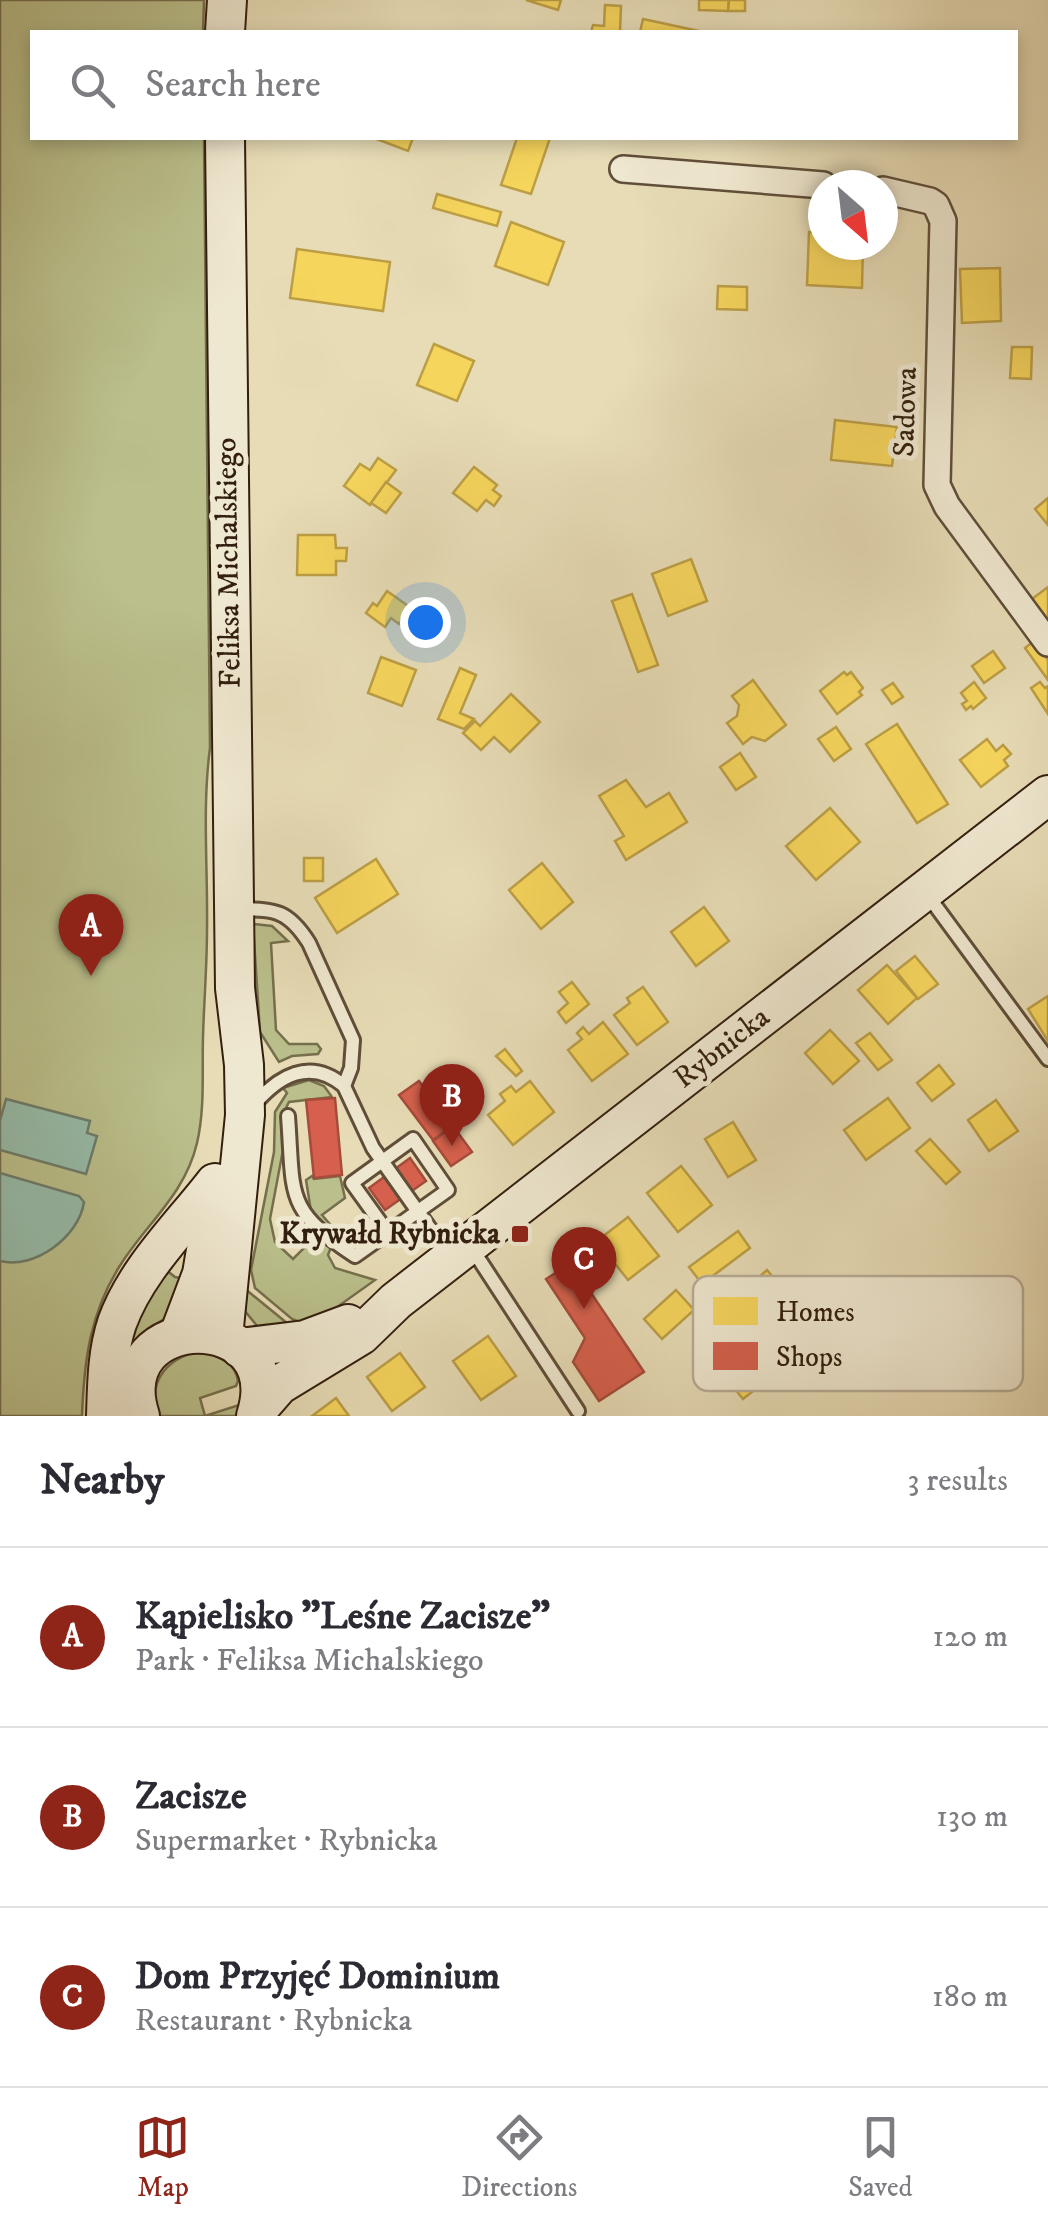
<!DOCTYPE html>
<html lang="en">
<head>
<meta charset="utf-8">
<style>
  :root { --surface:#fff; --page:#f7f7f7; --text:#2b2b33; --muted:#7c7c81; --line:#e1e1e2; --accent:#8f2418 }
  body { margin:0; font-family:"IM FELL DW Pica",serif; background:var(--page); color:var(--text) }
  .compass { position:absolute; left:808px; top:170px; width:90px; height:90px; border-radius:50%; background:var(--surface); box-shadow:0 5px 15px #0003; rotate:152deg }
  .you { position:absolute; left:425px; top:622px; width:35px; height:35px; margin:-25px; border:8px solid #fff; border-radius:50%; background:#1a73e8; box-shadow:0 0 0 15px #1a73e833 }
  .badge { display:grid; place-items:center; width:65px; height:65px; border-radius:50%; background:var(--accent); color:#fff; font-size:32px; font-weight:700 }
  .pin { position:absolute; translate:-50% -82px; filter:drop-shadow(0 2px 5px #0008) }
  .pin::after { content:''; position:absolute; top:52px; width:35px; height:30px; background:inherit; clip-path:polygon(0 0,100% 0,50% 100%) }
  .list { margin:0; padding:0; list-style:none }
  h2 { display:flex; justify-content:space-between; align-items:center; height:130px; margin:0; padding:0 40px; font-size:42px }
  h2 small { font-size:32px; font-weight:400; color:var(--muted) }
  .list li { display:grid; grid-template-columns:65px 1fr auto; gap:30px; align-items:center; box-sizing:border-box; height:180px; padding:0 40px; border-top:2px solid var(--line) }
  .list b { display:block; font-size:38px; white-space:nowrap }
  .list p { margin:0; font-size:32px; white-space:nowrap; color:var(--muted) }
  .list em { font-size:32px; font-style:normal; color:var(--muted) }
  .icon { flex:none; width:55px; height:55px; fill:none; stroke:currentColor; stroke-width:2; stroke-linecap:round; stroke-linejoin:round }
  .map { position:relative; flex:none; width:1048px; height:1416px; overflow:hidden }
  .search { position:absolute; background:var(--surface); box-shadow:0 5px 15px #0003; left:30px; right:30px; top:30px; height:110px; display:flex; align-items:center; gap:25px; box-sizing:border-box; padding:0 35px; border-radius:0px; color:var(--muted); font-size:38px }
  .sheet { height:670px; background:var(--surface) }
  nav { display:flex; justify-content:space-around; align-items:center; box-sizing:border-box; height:140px; border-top:2px solid var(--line); background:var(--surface); font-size:28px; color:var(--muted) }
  nav a { display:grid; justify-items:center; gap:5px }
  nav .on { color:var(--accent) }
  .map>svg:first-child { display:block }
  .green { fill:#babf8b; stroke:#766f4d; stroke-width:2.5 }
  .water { fill:#97bca9; stroke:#6f7d6b; stroke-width:2.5 }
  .homes { fill:#f6d55c; stroke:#bc9e45; stroke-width:2.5 }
  .shops { fill:#d6604d; stroke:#a54c3a; stroke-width:2.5 }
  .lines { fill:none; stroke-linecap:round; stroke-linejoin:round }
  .lane-casing { stroke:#604e39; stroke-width:18 }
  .street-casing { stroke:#604e39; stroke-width:30 }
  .secondary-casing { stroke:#331f0f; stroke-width:42 }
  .lane { stroke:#efe8d0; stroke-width:12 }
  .street { stroke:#efe8d0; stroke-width:25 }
  .secondary { stroke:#efe8d0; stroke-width:38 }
  .poi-dot { fill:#8f2418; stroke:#efe8d0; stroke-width:4 }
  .labels { text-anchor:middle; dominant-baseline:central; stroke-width:10; stroke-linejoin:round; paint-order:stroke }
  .street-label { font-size:30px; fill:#331f0f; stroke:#efe8d0 }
  .poi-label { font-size:30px; font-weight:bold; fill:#331f0f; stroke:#efe8d0; text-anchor:end }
  .key { fill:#efe8d0; stroke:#b7ac96; stroke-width:2.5 }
  .key-label { font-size:28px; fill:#331f0f }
</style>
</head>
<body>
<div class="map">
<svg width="1048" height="1416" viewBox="0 0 1048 1416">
  <rect width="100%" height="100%" fill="#e7dcb6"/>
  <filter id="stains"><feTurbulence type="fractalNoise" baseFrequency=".002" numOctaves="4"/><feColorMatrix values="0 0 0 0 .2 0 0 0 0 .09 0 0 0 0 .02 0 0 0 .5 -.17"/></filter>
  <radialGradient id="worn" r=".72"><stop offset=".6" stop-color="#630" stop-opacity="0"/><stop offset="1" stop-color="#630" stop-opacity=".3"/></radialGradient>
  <g class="green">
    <path d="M 0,0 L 204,0 L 203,32 L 32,32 L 32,138 L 204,138 L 210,748 C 202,808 208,869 207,930 C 207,966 204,1001 203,1037 C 202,1072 205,1109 197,1143 C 185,1194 148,1222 121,1264 C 90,1312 84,1361 82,1416 L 0,1416 Z"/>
    <polygon points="253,924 272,926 288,941 271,943 276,1030 289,1044 317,1044 321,1049 318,1054 292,1056 279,1062 260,1032"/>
    <polygon points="309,1080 324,1086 332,1097 289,1102 281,1118 283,1150 270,1219 275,1242 293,1259 313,1239 322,1239 331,1247 328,1255 335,1268 375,1280 333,1310 302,1323 292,1319 255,1288 251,1270 274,1152 275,1112 287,1093 283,1088"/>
    <polygon points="312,1176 314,1179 340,1176 345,1198 322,1215 342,1238 339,1239 311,1211 306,1180"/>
    <polygon points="161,1266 175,1277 192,1280 171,1315 148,1329 118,1363"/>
    <polygon points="244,1288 293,1328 258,1327 244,1310"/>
    <path d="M 206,1351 C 221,1357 235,1363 238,1381 L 236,1386 L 200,1398 L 205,1416 L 239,1405 L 237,1416 L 159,1416 C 145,1379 171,1354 206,1351 Z"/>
  </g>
  <g class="water">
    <polygon points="6,1099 90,1121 87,1133 97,1136 86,1174 0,1150 0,1121"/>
    <path d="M 0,1173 L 79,1196 L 84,1202 C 79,1237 34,1270 0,1261 Z"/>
  </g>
  <g class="homes">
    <polygon points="526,0 561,0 558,10"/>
    <polygon points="699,0 729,0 728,11 699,10"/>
    <polygon points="729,0 745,0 745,11 728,11"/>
    <polygon points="605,5 621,6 620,32 591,32 593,25 604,26"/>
    <polygon points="643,19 699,31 699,32 640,32"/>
    <polygon points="374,138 413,138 408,151"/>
    <polygon points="517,138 550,138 531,194 501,185"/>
    <polygon points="437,194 501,212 497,226 433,208"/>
    <polygon points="511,222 564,242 548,285 495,266"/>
    <polygon points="809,232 823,233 823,245 863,245 862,288 807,285"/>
    <polygon points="297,249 390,262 383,311 290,298"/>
    <polygon points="1000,268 1001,321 962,323 960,269"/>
    <polygon points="718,286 747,287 747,310 717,309"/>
    <polygon points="434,344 474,361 457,401 417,385"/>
    <polygon points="1012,347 1032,347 1031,379 1010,378"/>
    <polygon points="835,420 897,427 892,466 831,460"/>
    <polygon points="378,458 396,470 370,505 344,486 360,464 370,470"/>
    <polygon points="474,467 497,485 493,490 501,496 494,506 486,500 477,511 453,493"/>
    <polygon points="386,482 401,493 386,513 371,503"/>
    <polygon points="1048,498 1048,525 1035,509"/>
    <polygon points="298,535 335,535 336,548 347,548 346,561 336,561 336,575 297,575"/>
    <polygon points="691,559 707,601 668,616 652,574"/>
    <polygon points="1048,587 1048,620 1032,599"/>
    <polygon points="387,591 411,608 399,624 391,618 385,627 366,613 373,603 377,606"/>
    <polygon points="632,594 658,665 638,672 612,601"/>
    <polygon points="1034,641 1048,660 1048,680 1025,648"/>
    <polygon points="993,651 1005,668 984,683 972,666"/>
    <polygon points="381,657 416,670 402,706 368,693"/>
    <polygon points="460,668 476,675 460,713 474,719 464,729 438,719"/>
    <polygon points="844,672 847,675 851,672 863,688 859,692 862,695 837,714 820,691"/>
    <polygon points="753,680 786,725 765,741 752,737 743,744 727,723 737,716 739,705 732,696"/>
    <polygon points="974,682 986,698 973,709 971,706 966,710 962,704 967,701 961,693"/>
    <polygon points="1040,682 1045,688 1048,686 1048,714 1031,688"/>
    <polygon points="893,683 903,697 892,704 882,690"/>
    <polygon points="511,694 540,722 510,752 494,737 481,750 463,733 475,721 480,726"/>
    <polygon points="897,724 948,804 917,823 866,744"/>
    <polygon points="836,727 851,749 834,761 818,739"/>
    <polygon points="987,739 996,751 1003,745 1011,754 1004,760 1008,766 981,787 960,760"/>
    <polygon points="740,753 756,777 736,790 720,767"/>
    <polygon points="626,780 646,807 669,793 687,822 626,860 615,841 624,836 599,796"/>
    <polygon points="830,808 860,842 816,880 786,846"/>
    <rect x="304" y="858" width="19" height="23"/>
    <polygon points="376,859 398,894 337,933 315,898"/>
    <polygon points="542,863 573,902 541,929 509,890"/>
    <polygon points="704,907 729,941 696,966 671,932"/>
    <polygon points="915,956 938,984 918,999 896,971"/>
    <polygon points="887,965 917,998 888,1024 858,990"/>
    <polygon points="572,982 589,1004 566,1023 558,1012 568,1003 559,992"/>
    <polygon points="643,987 668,1022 637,1045 614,1015 630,1003 627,998"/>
    <polygon points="1048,996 1048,1041 1028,1009"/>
    <polygon points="603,1022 628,1054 592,1081 568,1050 582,1039 577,1033 583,1027 589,1034"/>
    <polygon points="830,1030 859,1061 833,1084 805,1053"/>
    <polygon points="870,1033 892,1060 878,1070 856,1043"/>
    <polygon points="505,1049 522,1071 516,1076 496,1056"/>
    <polygon points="939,1065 954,1084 932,1101 917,1083"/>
    <polygon points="446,1067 462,1089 451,1097 435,1075"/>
    <polygon points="530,1081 554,1112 513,1145 488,1115 505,1101 500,1094 511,1086 516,1092"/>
    <polygon points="888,1098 910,1128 866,1160 844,1130"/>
    <polygon points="996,1100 1018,1131 989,1151 968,1120"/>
    <polygon points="733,1122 756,1160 728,1177 705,1139"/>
    <polygon points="930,1139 960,1172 946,1184 916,1151"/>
    <polygon points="681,1166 712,1205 678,1232 647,1193"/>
    <polygon points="628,1217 659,1256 628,1280 597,1241"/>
    <polygon points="738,1231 750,1248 702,1284 689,1267"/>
    <polygon points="767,1270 804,1314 787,1328 750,1285"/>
    <polygon points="676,1290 694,1310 662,1339 644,1319"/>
    <polygon points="721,1331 762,1384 743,1399 701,1347"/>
    <polygon points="488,1336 516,1376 481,1400 453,1361"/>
    <polygon points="400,1353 425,1387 392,1411 367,1377"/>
    <polygon points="336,1398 349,1416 312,1416"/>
  </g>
  <g class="shops">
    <polygon points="419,1081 452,1126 433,1140 399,1095"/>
    <polygon points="335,1098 342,1175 314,1178 306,1100"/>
    <polygon points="453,1126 472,1152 451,1166 433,1141"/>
    <polygon points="410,1158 426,1181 385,1210 369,1188"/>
    <polygon points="571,1263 644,1372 599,1401 573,1362 585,1338 546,1279"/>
  </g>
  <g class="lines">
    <g class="lane-casing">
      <g id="lane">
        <polyline points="926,893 1048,1059"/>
        <path d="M 240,909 C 276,910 288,910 309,943 L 353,1040 L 351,1068 L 344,1086"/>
        <path d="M 253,1106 C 278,1076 310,1057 344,1086 L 373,1148 L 450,1257"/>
        <path d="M 288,1116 C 294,1196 284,1209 355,1256 L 448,1190 L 413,1139 L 352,1183 L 388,1233"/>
        <polyline points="471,1247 578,1411"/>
      </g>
    </g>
    <g class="street-casing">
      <g id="street">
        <polyline points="623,169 823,185"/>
        <polyline points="883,190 930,201 936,205 943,221 937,485 947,506 1048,643"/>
      </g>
    </g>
    <g class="secondary-casing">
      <g id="secondary">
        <polyline points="225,32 227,0"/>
        <polyline points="179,1335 202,1274 213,1209"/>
        <polyline points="223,1337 245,1115 244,1065 235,988 225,138"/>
        <polyline points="240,1348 305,1340 348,1324"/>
        <polyline points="259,1408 279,1385 361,1335 396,1301 1048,795"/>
        <path d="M 106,1416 C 107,1385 107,1353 117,1323 C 136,1270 181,1227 215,1183"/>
        <path d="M 140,1416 C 105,1307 291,1306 256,1416"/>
      </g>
    </g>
    <use href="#lane" class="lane"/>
    <use href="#street" class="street"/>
    <use href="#secondary" class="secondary"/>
  </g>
  <rect class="poi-dot" x="510" y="1224" width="20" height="20" rx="5"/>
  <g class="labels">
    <g class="street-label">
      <text transform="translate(906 412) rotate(-88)">Sadowa</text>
      <text transform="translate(229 563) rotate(-91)">Feliksa Michalskiego</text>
      <text transform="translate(722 1048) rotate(-38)">Rybnicka</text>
    </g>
    <g class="poi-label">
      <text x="500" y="1234">Krywałd Rybnicka</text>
    </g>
  </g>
  <rect x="693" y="1276" width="330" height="115" rx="15" class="key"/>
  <rect x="713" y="1297" width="45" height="28" fill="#f6d55c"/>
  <rect x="713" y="1342" width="45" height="28" fill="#d6604d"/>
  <g class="key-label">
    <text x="776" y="1321">Homes</text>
    <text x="776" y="1366">Shops</text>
  </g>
  <rect width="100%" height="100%" filter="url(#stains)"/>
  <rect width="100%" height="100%" fill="url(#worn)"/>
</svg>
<svg class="compass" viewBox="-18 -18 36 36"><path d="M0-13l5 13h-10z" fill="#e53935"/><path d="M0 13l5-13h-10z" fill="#7c7c81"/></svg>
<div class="you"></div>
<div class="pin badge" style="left:91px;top:976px">A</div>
<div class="pin badge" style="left:452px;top:1146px">B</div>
<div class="pin badge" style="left:584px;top:1309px">C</div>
<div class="search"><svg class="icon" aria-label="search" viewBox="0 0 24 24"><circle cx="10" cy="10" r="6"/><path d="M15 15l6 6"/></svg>Search here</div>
</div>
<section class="sheet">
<h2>Nearby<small>3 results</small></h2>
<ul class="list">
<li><span class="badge">A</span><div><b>Kąpielisko &quot;Leśne Zacisze&quot;</b><p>Park · Feliksa Michalskiego</p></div><em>120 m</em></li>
<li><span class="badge">B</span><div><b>Zacisze</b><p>Supermarket · Rybnicka</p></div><em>130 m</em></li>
<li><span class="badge">C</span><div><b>Dom Przyjęć Dominium</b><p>Restaurant · Rybnicka</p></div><em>180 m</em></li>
</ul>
</section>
<nav>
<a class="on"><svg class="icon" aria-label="map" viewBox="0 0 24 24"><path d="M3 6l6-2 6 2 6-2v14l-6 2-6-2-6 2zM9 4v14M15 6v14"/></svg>Map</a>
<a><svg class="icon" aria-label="directions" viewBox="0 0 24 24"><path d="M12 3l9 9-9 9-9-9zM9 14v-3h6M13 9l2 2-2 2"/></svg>Directions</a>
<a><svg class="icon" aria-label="saved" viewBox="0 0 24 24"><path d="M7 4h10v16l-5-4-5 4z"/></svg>Saved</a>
</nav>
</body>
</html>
